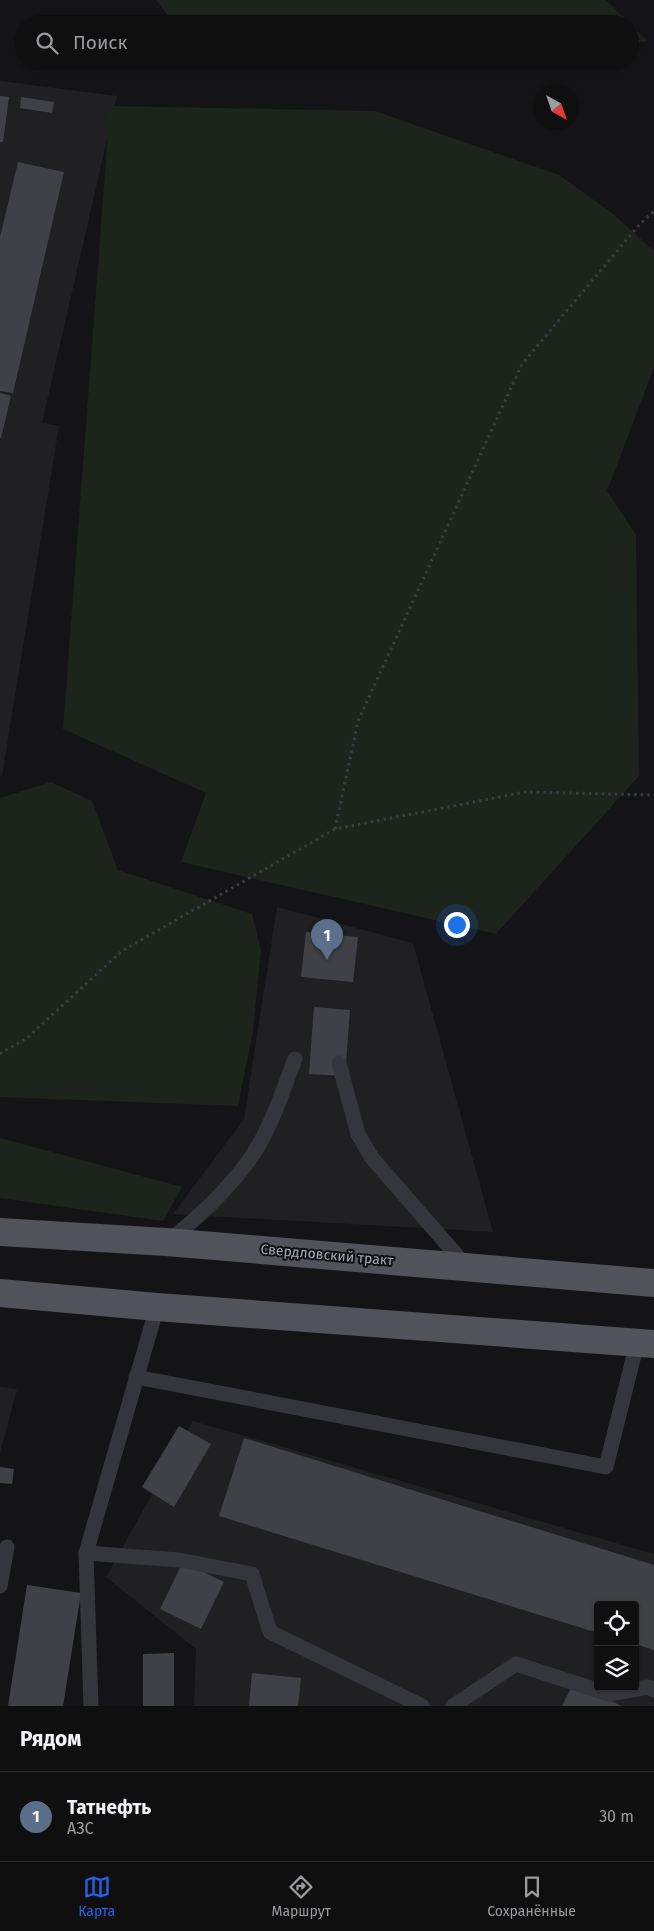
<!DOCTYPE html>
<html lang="ru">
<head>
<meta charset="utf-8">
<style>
  :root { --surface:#0f0f10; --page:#1d1d1e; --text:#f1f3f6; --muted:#9b9c9f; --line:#2f2f30; --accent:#2563eb }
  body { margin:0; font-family:"Fira Sans",sans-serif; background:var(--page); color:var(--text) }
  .controls { position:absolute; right:15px; bottom:15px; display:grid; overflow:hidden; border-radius:5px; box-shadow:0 1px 4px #0004 }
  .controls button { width:45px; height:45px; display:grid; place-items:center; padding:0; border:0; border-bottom:1px solid var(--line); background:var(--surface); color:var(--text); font:25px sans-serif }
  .compass { position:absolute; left:534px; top:85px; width:45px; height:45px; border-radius:50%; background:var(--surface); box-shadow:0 1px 4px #0004; rotate:140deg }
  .you { position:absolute; left:456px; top:924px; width:18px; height:18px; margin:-12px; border:4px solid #fff; border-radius:50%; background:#1a73e8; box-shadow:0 0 0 8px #1a73e833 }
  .badge { display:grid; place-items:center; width:32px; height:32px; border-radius:50%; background:var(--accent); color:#fff; font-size:16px; font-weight:700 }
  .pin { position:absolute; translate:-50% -41px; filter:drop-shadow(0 1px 2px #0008) }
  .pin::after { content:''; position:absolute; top:26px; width:18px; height:15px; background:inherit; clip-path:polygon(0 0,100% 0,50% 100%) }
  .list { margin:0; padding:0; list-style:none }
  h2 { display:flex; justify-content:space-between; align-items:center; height:65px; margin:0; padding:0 20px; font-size:21px }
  h2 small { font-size:16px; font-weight:400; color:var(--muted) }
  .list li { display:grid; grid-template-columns:32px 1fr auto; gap:15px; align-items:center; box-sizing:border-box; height:90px; padding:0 20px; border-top:1px solid var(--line) }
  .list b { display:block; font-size:19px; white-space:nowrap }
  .list p { margin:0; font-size:16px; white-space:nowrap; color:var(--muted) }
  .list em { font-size:16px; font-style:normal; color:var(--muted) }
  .icon { flex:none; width:28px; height:28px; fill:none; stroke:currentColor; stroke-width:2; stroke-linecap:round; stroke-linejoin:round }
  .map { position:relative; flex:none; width:654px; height:1706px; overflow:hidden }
  .search { position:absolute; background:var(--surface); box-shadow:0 1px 4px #0004; left:15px; right:15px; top:15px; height:55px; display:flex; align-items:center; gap:12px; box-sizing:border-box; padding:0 18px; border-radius:28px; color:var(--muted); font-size:19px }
  .sheet { height:155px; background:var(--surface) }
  nav { display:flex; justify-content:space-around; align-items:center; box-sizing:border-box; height:70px; border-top:1px solid var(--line); background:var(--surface); font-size:14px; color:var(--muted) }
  nav a { display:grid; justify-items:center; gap:2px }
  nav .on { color:var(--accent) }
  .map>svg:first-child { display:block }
  .built { fill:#202023; fill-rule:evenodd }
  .green { fill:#1c241c }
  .building { fill:#404146 }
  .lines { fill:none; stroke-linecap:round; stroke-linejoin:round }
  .path { stroke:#3b3d42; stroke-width:3; stroke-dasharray:2.5 4; stroke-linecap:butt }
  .lane { stroke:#35363b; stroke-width:15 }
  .primary { stroke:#51535a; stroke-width:28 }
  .labels { text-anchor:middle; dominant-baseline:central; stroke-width:4; stroke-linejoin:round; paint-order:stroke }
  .street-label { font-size:14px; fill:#a5abb6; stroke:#0f0f11 }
</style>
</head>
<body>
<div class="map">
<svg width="654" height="1706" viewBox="0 0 654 1706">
  <rect width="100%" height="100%" fill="#141416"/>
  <g class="built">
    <polygon points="0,81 117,96 42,423 59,426 2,776 0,776"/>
    <polygon points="277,907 413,943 493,1232 173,1214 244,1119"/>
    <polygon points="0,1387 17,1389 0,1453"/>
    <path d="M 193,1421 L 654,1554 L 654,1706 L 194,1706 L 196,1649 L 106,1577 ZM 598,1605 L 635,1605 L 635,1687 L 598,1687 Z"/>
  </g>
  <g class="green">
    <polygon points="156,0 606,0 630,24 175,24"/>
    <polygon points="630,24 647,41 630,43"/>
    <polygon points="110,106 375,111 559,175 612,213 654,251 654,368 607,491 636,535 639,776 496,934 181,862 206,793 63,729"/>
    <polygon points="51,782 92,801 118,870 252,914 261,950 253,1031 238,1106 0,1097 0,798"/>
    <polygon points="0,1138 182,1187 163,1221 0,1198"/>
  </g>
  <g class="building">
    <polygon points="0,96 9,97 3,142 0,142"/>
    <polygon points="21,97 54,102 52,113 20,108"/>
    <polygon points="18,162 64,172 13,393 0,391 0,237"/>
    <polygon points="0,393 11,396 1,438 0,438"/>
    <polygon points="306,932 358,937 353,982 301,977"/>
    <polygon points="314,1007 350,1010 345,1076 309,1074"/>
    <polygon points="179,1426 211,1444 174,1507 142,1487"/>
    <polygon points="244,1438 654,1565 654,1650 635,1644 635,1605 598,1605 598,1633 219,1516"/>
    <polygon points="0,1467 14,1469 12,1484 0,1483"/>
    <polygon points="183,1562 224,1582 201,1629 160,1609"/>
    <polygon points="27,1585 81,1593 63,1706 8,1706"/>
    <polygon points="174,1653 174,1706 143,1706 143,1654"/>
    <polygon points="252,1673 301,1678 298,1706 249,1706"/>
    <polygon points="573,1684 622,1706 562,1706"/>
  </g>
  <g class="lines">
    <g class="path">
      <polyline points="335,829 358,721 522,364 639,225 654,211"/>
      <polyline points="0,1054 28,1037 122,951 335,829 525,792 654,795"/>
    </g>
    <g class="lane">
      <polyline points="339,1063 358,1134 372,1158 466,1266"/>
      <path d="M 168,1241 C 197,1219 225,1192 247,1163 C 269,1134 282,1093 295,1059"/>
      <polyline points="136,1377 606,1467 637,1343"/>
      <polyline points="86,1553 179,1560 252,1574 270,1632 422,1706"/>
      <polyline points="0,1586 7,1547"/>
      <polyline points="91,1706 86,1553 157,1307"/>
      <polyline points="453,1706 516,1664 609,1694 648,1687 654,1690"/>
    </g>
    <g class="primary">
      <polyline points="0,1232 166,1242 654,1283"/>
      <polyline points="0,1293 157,1307 654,1344"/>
    </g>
  </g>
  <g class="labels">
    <g class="street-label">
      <text transform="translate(327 1255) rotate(5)">Свердловский тракт</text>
    </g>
  </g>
</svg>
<div class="controls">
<button><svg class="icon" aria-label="locate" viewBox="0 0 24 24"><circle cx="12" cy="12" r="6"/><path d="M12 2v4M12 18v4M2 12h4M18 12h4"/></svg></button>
<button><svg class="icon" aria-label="layers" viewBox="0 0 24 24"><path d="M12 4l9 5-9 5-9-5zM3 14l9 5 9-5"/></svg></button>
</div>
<svg class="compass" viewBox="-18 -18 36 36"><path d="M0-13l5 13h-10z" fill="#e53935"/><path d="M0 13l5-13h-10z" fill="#9b9c9f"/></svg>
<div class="you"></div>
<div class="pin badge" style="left:327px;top:960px;background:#5c6f8a">1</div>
<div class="search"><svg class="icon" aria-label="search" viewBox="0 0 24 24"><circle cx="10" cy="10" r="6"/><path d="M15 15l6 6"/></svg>Поиск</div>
</div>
<section class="sheet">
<h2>Рядом<small></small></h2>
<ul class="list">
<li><span class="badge" style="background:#5c6f8a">1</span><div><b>Татнефть</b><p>АЗС</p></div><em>30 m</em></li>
</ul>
</section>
<nav>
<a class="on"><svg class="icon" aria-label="map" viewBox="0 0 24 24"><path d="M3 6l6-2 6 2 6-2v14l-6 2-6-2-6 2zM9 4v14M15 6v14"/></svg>Карта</a>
<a><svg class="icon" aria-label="directions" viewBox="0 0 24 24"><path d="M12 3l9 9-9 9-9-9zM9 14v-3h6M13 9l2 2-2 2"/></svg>Маршрут</a>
<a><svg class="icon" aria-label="saved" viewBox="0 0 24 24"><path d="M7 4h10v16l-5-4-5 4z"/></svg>Сохранённые</a>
</nav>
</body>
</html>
